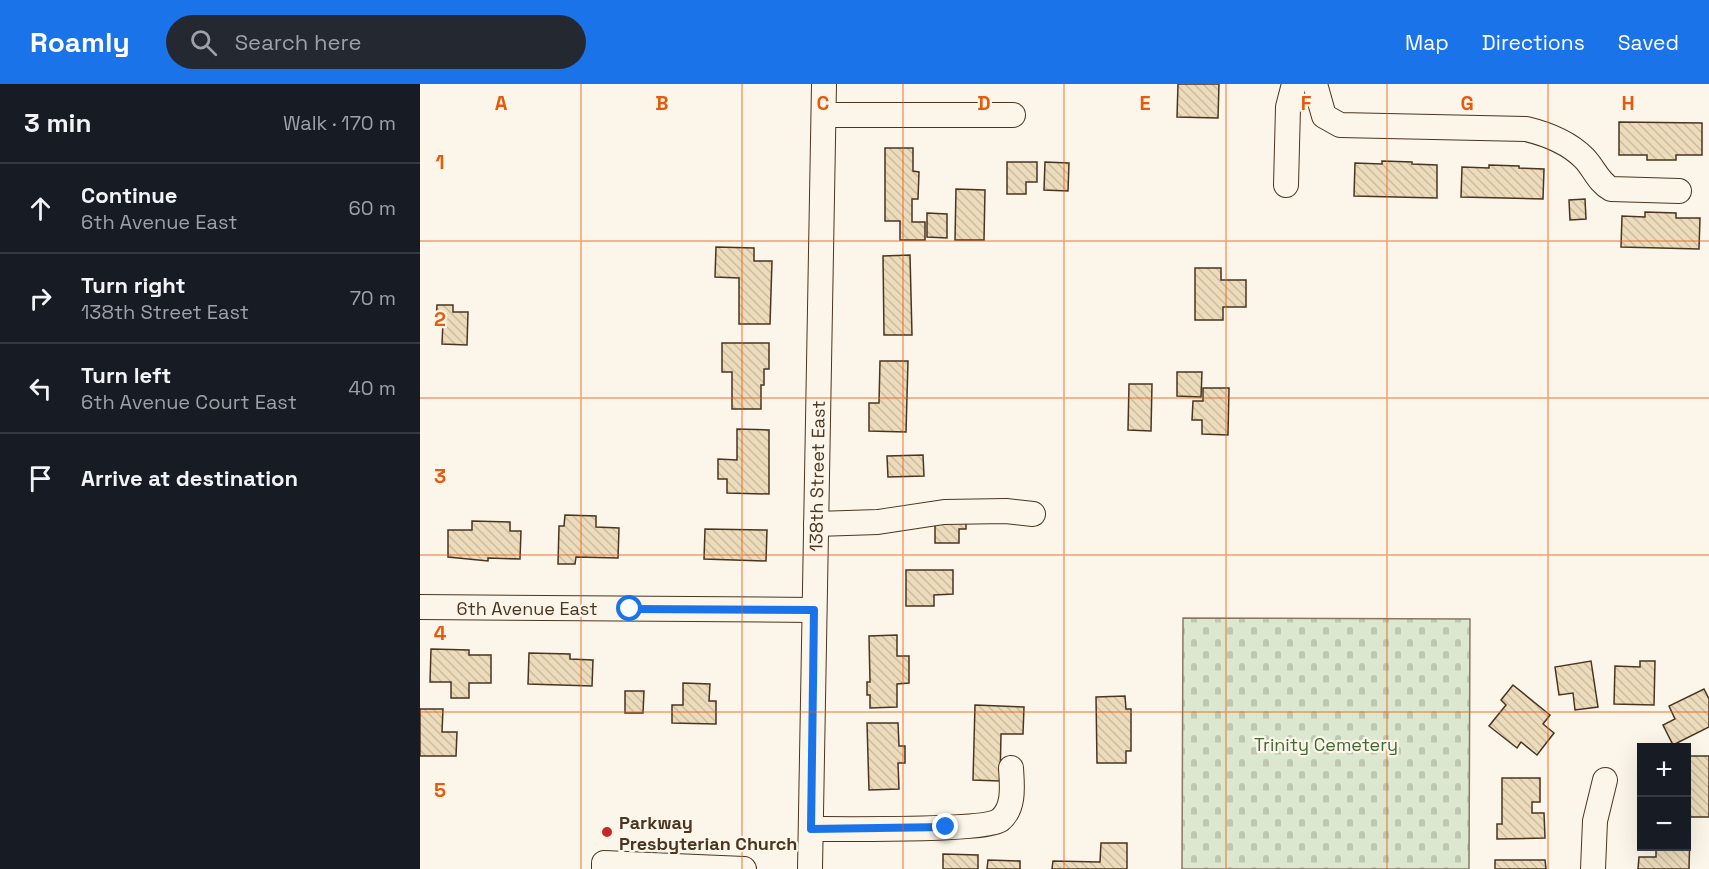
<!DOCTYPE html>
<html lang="en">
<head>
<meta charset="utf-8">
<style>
  :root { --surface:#171b24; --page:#242831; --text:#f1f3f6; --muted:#9ea1a6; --line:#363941; --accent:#1a73e8 }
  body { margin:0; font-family:"Space Grotesk",sans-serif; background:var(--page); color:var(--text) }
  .controls { position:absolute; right:18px; bottom:18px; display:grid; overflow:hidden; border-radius:0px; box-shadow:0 6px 24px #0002 }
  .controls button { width:54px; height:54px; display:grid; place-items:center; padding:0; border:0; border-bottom:2px solid var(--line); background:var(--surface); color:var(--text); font:30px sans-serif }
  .stop { position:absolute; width:18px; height:18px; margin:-14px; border:4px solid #1a73e8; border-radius:50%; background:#fff }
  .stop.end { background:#1a73e8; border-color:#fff; box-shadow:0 2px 6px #0008 }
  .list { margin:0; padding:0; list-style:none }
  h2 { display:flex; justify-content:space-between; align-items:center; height:78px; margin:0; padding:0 24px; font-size:26px }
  h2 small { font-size:20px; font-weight:400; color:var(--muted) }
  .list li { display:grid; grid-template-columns:39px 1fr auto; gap:18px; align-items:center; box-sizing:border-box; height:90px; padding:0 24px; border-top:2px solid var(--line) }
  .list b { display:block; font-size:22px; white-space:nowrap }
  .list p { margin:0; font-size:20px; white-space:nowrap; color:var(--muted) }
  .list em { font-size:20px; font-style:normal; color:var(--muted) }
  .icon { flex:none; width:33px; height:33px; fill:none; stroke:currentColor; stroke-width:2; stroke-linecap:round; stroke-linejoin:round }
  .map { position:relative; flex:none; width:1289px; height:785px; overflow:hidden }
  header { display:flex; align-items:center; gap:36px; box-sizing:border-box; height:84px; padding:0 30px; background:var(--accent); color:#fff }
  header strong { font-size:28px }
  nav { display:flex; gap:33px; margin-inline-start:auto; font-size:21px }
  .search { width:420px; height:54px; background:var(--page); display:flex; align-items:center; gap:15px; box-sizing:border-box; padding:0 21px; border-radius:33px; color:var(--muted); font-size:22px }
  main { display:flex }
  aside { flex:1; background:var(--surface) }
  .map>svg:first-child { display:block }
  .cemetery { fill:url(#cemetery-stones); stroke:#887966; stroke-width:1.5 }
  .building { fill:url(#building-back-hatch); stroke:#4a3520; stroke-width:1.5 }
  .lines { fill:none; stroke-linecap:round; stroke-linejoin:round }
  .minor-casing { stroke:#4a3520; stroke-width:26 }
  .minor { stroke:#fbf6e9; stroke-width:24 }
  .route { stroke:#1a73e8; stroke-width:8 }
  .grid { fill:none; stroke:#e8590c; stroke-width:1.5; stroke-opacity:0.55 }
  .poi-dot { fill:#c62828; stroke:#fbf6e9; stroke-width:2 }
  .labels { text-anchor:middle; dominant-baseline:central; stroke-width:4.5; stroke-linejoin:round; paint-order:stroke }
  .street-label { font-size:18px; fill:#4a3520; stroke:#fbf6e9 }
  .park-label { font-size:18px; fill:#436837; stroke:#fbf6e9 }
  .poi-label { font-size:18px; font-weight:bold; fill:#4a3520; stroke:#fbf6e9; text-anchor:start }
  .grid-label { font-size:20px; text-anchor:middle; font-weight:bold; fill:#e8590c; stroke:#fbf6e9; stroke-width:4.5; stroke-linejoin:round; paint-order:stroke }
</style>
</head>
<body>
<header>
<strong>Roamly</strong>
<div class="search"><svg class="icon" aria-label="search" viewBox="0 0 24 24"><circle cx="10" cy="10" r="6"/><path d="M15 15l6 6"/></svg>Search here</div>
<nav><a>Map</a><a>Directions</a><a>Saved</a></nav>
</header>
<main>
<aside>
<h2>3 min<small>Walk · 170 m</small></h2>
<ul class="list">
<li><svg class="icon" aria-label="ahead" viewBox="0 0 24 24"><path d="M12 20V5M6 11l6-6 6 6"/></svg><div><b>Continue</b><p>6th Avenue East</p></div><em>60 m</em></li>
<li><svg class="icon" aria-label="right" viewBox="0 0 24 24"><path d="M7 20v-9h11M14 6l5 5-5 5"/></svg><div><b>Turn right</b><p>138th Street East</p></div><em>70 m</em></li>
<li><svg class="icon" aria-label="left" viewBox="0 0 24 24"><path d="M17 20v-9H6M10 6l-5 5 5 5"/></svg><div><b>Turn left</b><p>6th Avenue Court East</p></div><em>40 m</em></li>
<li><svg class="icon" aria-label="arrive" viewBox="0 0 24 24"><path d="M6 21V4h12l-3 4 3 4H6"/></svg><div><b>Arrive at destination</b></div></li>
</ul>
</aside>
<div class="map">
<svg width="1289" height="785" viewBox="0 0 1289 785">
  <defs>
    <pattern id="cemetery-stones" width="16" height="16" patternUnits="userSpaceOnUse" patternTransform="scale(1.5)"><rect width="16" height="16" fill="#dce7d0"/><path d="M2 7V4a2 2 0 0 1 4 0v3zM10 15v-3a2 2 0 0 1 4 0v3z" fill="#bec7b2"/></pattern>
    <pattern id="building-back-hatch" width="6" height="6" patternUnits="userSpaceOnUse" patternTransform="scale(1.5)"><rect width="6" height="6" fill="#ecdcbc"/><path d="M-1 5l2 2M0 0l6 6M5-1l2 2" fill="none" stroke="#ccbda1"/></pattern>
  </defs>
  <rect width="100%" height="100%" fill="#fbf6e9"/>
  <polygon class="cemetery" points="763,534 1050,535 1049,785 762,785"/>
  <g class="building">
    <polygon points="758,0 799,0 798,34 757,33"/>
    <polygon points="1199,38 1282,39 1282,71 1256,71 1256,76 1227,76 1227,71 1199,71"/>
    <polygon points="465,64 493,64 493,87 499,88 498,115 492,115 492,138 505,138 505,156 480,156 480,137 465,137"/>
    <polygon points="962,77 992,78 992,80 1017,81 1017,114 934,112 935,79 962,80"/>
    <polygon points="587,78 617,78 617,98 606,98 606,110 587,110"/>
    <polygon points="625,78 649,79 648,107 624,106"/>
    <polygon points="1069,81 1099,82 1099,84 1124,85 1123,115 1041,113 1042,83 1069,84"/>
    <polygon points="536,105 565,106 564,156 535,156"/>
    <polygon points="1165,115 1166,135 1150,136 1149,116"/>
    <polygon points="1225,128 1256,129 1256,134 1280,134 1279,165 1201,163 1202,132 1225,133"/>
    <polygon points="507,129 527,130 527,154 507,153"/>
    <polygon points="296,163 334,164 334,177 352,177 350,240 319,240 319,194 295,193"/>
    <polygon points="490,171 492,251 464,251 463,172"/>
    <polygon points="775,184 801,184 801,196 826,196 826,223 803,223 803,236 775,236"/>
    <polygon points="17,221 33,221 33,228 48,228 47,261 22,260 23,238 16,238"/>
    <polygon points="302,259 349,259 349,285 344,285 344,301 341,301 341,325 312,325 312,288 302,288"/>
    <polygon points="460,277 488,277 486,348 449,347 449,319 459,319"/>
    <polygon points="757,288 782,288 781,313 757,312"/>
    <polygon points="709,300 732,300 731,347 708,346"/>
    <polygon points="783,304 809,304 808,351 782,350 782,336 772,336 773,317 783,317"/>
    <polygon points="317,345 349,346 349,410 307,409 307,395 298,395 298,375 317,376"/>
    <polygon points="503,371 504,392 468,393 467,372"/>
    <polygon points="145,431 176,432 176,443 199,444 198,474 156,473 155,480 138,480 139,442 144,442"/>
    <polygon points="515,432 546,433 546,445 539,445 539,459 515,459"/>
    <polygon points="52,437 90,438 90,447 101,447 100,475 68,474 68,477 28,473 28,446 52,446"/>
    <polygon points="285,445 347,446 346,477 284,475"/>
    <polygon points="486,486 533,486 533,510 514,511 514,522 486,522"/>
    <polygon points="477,551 477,572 489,572 489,599 477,600 477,623 450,624 450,611 447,611 447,598 450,598 449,552"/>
    <polygon points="11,565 49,566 49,571 71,571 71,599 49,599 49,614 31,614 31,598 10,598"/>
    <polygon points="109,569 150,570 150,575 173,576 172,602 108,600"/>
    <polygon points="1171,577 1178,623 1155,626 1153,609 1139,611 1135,583"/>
    <polygon points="1220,577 1235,577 1234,621 1194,620 1195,582 1220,583"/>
    <polygon points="263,599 290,600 289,617 296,617 296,640 252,639 252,621 263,621"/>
    <polygon points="1093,601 1130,631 1123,640 1134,649 1117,671 1101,658 1097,664 1069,642 1086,621 1081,616"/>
    <polygon points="1284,605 1289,615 1289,643 1253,661 1243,641 1255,635 1249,622"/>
    <polygon points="205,607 224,607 223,629 205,629"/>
    <polygon points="705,612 706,625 711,625 711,667 706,667 706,679 677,679 676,613"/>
    <polygon points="555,621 604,623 603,650 581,650 580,697 553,696"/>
    <polygon points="0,625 23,625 22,648 37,648 36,672 0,672"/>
    <polygon points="447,639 478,639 479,662 485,662 485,679 478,679 479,705 449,706"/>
    <polygon points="1266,672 1289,672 1289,733 1266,733 1266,708 1269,708"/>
    <polygon points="1082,694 1120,694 1120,718 1112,718 1112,729 1124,729 1125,754 1077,755 1077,740 1082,740"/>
    <polygon points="1266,746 1270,746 1269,785 1218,785 1219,773 1236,773 1236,762 1266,762"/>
    <polygon points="681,759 707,759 707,785 632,785 633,777 680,778"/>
    <polygon points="523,770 558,771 558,785 523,785"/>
    <polygon points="568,776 600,777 600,785 567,785"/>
    <polygon points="1075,776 1125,776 1126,785 1075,785"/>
  </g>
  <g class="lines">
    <g class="minor-casing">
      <g id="minor">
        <path d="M 895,0 L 904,32 L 920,41 L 1106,45 C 1127,50 1148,58 1164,74 C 1174,84 1178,98 1191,105 L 1259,107"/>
        <polyline points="404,31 593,31"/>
        <polyline points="866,101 868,23 874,0"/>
        <polyline points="396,440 458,438 524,428 586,427 613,430"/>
        <polyline points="0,523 394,526"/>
        <path d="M 391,745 C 419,745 565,747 580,736 C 595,724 592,701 591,684"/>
        <polyline points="184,785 184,779 324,785"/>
        <polyline points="390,785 404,0"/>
        <polyline points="1173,785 1175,737 1185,696"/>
      </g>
    </g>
    <use href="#minor" class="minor"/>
  </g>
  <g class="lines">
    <polyline class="route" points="210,525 394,526 391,745 526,743"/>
  </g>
  <path class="grid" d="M 161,0 L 161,785M 322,0 L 322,785M 483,0 L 483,785M 644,0 L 644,785M 806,0 L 806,785M 967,0 L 967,785M 1128,0 L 1128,785M 0,157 L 1289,157M 0,314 L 1289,314M 0,471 L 1289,471M 0,628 L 1289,628"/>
  <circle class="poi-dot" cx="187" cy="748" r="6"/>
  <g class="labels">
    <g class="street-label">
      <text transform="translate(397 392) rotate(-89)">138th Street East</text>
      <text x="107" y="524">6th Avenue East</text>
    </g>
    <g class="park-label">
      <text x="906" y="660">Trinity Cemetery</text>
    </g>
    <g class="poi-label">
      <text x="199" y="738">Parkway<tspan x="199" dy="21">Presbyterian Church</tspan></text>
    </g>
  </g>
  <g class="grid-label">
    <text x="81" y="26">A</text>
    <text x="242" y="26">B</text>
    <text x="403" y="26">C</text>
    <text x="564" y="26">D</text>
    <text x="725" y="26">E</text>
    <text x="886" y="26">F</text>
    <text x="1047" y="26">G</text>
    <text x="1208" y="26">H</text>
    <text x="20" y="85">1</text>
    <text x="20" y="242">2</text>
    <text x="20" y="399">3</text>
    <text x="20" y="556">4</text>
    <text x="20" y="713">5</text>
  </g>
</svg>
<div class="controls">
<button>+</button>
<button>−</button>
</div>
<div class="stop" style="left:210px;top:525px"></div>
<div class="stop end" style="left:526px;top:743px"></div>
</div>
</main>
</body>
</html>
